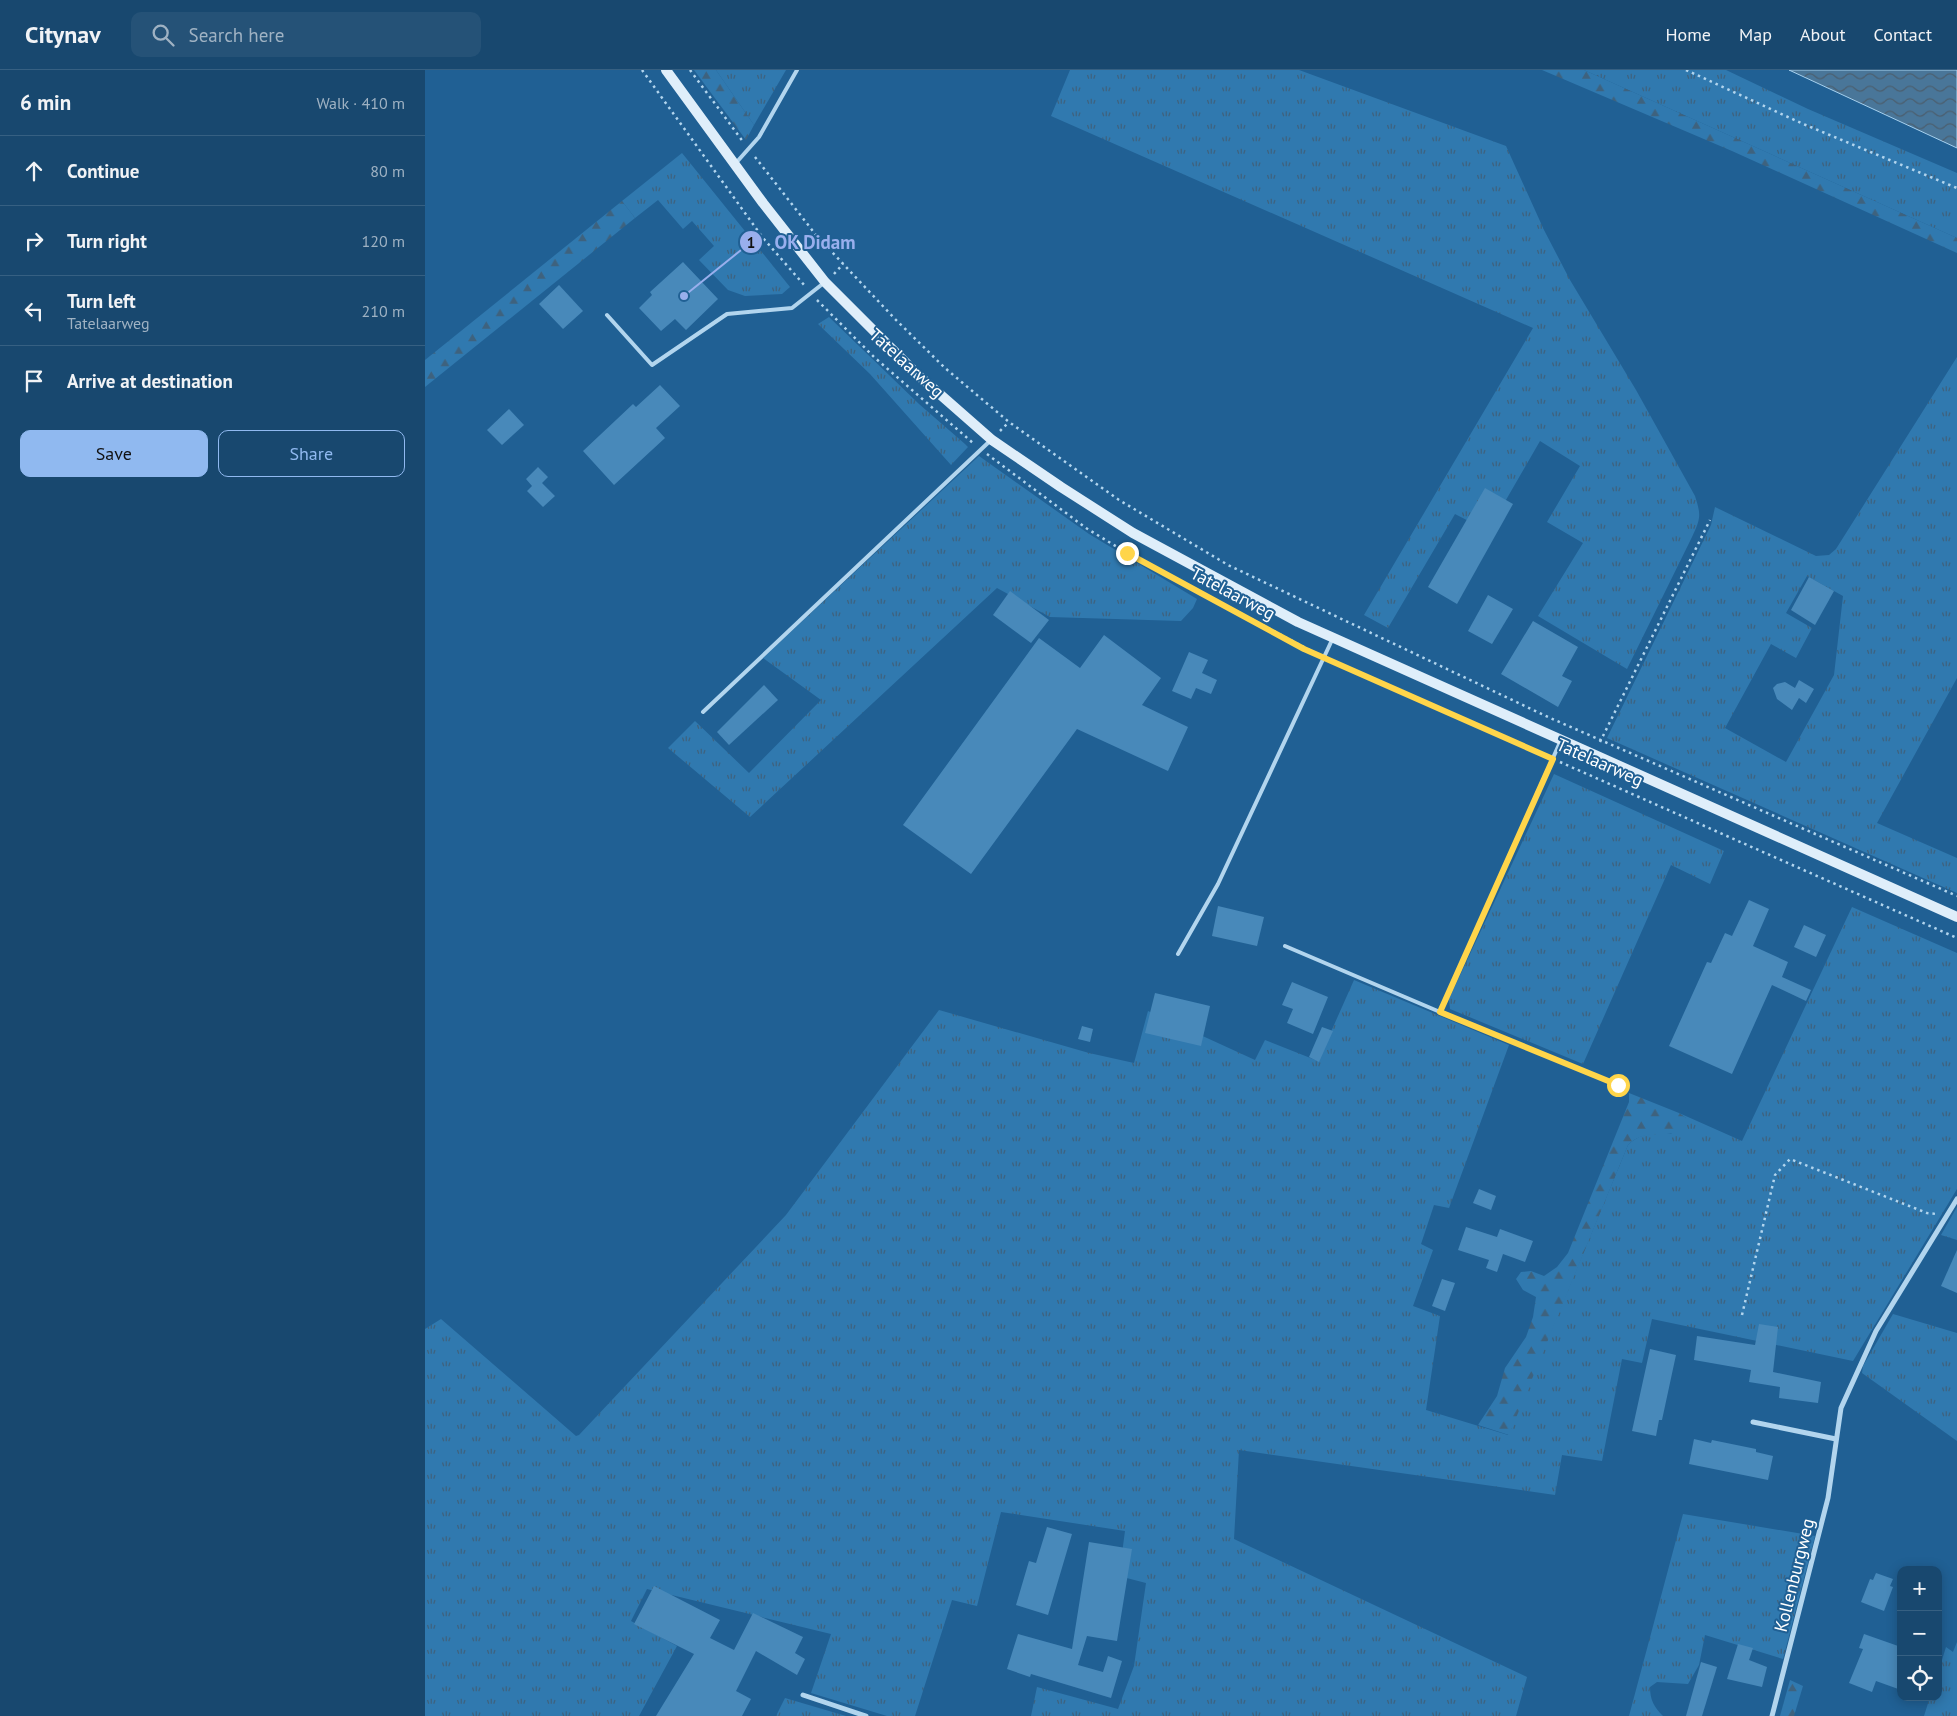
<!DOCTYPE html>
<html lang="en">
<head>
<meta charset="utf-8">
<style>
  :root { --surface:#18486f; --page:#255277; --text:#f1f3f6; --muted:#9fb2c3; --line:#366082; --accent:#90b9f0 }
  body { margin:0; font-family:"PT Sans",sans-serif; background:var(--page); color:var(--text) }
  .controls { position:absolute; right:15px; bottom:15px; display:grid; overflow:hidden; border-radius:10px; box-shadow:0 2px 12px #0003 }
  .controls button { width:45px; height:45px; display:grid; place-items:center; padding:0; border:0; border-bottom:1px solid var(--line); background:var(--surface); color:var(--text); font:25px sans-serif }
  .stop { position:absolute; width:15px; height:15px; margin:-11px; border:4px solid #ffd54a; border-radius:50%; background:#fff }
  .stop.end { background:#ffd54a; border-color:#fff; box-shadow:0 1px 5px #0008 }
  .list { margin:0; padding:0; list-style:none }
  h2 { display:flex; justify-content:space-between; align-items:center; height:65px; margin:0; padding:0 20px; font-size:21px }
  h2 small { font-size:16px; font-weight:400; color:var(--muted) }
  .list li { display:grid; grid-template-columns:32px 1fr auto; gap:15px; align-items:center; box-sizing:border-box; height:70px; padding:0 20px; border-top:1px solid var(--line) }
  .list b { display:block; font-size:19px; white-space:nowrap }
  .list p { margin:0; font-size:16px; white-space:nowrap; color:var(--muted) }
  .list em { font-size:16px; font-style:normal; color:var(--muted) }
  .actions { display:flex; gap:10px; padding:15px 20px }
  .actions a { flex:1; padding:11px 0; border:1px solid var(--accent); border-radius:10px; text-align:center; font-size:18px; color:var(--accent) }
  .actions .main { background:var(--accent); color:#111 }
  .icon { flex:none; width:28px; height:28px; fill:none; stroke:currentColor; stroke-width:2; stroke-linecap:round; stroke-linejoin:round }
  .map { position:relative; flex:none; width:1532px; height:1646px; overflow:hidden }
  header { display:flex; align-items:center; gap:30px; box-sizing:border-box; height:70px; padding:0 25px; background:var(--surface); border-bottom:1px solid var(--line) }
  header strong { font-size:24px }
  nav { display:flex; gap:28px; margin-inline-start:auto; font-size:18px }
  .search { width:350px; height:45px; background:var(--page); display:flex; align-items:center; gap:12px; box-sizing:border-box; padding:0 18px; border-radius:10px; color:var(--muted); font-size:19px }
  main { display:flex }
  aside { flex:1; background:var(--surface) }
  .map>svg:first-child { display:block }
  .grass { fill:url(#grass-tufts); fill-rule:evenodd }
  .forest { fill:url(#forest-firs) }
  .water { fill:url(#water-waves); stroke:#a6d1ef }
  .building { fill:#4889ba }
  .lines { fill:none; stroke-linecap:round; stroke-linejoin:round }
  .path { stroke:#b2d5ee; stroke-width:2.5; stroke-dasharray:2.5 4; stroke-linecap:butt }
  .service { stroke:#b2d5ee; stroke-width:4 }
  .minor { stroke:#b2d5ee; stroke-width:5 }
  .secondary { stroke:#dfeefa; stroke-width:10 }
  .route { stroke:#ffd54a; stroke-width:6 }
  .labels { text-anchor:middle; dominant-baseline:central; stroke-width:4; stroke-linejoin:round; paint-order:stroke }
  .street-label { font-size:18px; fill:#fff; stroke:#206094 }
  .leader { fill:none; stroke:#99afed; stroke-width:2 }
  .callout-dot { fill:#99afed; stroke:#206094; stroke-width:2 }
  .mark-label { font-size:15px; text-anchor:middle; font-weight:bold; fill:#111 }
  .callout-label { font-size:19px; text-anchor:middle; font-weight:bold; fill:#99afed; stroke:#206094; stroke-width:4; stroke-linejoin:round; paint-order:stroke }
</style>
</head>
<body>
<header>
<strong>Citynav</strong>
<div class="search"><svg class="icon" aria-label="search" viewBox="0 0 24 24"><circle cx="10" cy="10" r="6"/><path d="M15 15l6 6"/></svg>Search here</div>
<nav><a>Home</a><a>Map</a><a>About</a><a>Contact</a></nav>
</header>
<main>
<aside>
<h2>6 min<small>Walk · 410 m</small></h2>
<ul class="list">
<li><svg class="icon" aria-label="ahead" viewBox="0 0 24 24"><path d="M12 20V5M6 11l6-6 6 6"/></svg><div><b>Continue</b></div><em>80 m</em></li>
<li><svg class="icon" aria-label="right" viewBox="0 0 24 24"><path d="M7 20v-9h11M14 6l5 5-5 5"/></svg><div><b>Turn right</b></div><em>120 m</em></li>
<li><svg class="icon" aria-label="left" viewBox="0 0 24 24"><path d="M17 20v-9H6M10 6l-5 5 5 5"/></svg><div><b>Turn left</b><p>Tatelaarweg</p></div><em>210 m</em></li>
<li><svg class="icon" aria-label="arrive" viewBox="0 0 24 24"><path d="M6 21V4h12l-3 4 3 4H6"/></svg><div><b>Arrive at destination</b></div></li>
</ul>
<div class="actions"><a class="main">Save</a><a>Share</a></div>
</aside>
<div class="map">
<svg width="1532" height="1646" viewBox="0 0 1532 1646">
  <defs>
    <pattern id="grass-tufts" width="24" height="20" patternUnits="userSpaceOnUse" patternTransform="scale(1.25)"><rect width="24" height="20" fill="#3079af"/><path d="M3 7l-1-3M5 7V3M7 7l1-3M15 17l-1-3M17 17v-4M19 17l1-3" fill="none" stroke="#3e627e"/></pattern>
    <pattern id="forest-firs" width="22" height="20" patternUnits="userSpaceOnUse" patternTransform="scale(1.25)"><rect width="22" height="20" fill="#3079af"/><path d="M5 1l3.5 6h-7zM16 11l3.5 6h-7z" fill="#3e627e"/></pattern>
    <pattern id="water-waves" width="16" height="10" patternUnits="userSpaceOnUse" patternTransform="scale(1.25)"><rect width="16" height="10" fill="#497699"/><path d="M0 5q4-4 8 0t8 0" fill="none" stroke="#4b5f6f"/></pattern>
  </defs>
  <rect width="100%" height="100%" fill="#206094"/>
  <g class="grass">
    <polygon points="291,0 361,0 329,55"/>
    <path d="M 645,0 L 874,0 L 1081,76 L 1119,160 L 1145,210 L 1211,320 L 1270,426 C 1276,445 1276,448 1267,467 L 1202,599 L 1113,546 L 1158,473 L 1122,452 L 1155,396 L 1115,371 L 1063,461 L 1030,444 L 963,558 L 939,545 L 1108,258 L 626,46 Z"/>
    <polygon points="1159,0 1301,0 1383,39 1532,103 1532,168"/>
    <polygon points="257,83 365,217 357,224 320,226 303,220 274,190 289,176 267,151 258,159 233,130 210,148 197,131"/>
    <polygon points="404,247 494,334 540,374 543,377 526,395 445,304 393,254"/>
    <path d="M 1532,287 L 1532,608 L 1452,753 L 1532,788 L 1532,823 L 1182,668 L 1286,455 L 1290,437 L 1391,486 L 1404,485 L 1411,479 ZM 1382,506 L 1418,526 L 1409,605 L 1361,692 L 1300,658 L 1346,574 L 1371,588 L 1387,558 L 1361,543 Z"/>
    <polygon points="554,386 664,464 772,529 768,538 756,551 625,547 572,518 325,747 243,678 270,651 324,703 396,630 338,588"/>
    <polygon points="1129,704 1299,781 1285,814 1246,795 1158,994 1025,939 1024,929"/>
    <path d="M 1427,837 L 1532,883 L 1532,1119 L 1428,1291 L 1227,1249 L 1217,1293 L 1197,1289 L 1177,1391 L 1137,1385 L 1130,1425 L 814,1380 L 809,1469 L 1102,1607 L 1091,1646 L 606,1646 L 612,1617 L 693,1639 L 709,1596 L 721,1513 L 694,1506 L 700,1461 L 576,1442 L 552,1536 L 527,1530 L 490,1646 L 462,1646 L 386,1623 L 406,1564 L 222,1519 L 206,1551 L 252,1576 L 214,1646 L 0,1646 L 0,1259 L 16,1249 L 151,1366 L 154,1365 L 361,1145 L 514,940 L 664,983 L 709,993 L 723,941 L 830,990 L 840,970 L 893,991 L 929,910 L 1084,975 L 1024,1138 L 1009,1135 L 996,1174 L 1008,1180 L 988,1236 L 1015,1246 L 1001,1340 L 1083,1365 L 1203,1075 C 1216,1062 1229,1063 1246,1064 L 1261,1048 L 1254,1043 L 1317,1071 Z"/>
    <polygon points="1532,1137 1532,1170 1516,1165"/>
    <polygon points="1468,1244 1532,1263 1532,1371 1437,1303 1438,1296"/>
    <path d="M 1258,1444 L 1390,1466 L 1358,1589 L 1280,1565 L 1274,1595 L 1263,1614 L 1232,1612 L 1225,1617 C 1225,1630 1229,1637 1238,1646 L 1204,1646 Z"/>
    <polygon points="1532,1572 1532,1646 1499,1646 1505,1627 1513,1627 1513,1603 1521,1577 1528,1582"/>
    <polygon points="360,1628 421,1646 351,1646"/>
  </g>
  <g class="forest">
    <polygon points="269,0 291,0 329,55 321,70"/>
    <polygon points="1117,0 1159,0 1532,168 1532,183 1307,81"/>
    <polygon points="197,131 210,148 0,317 0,290"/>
    <path d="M 1204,1023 L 1254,1043 L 1261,1048 L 1260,1055 L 1255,1062 C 1236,1067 1219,1059 1203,1075 L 1084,1365 L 1053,1355 L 1072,1326 L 1080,1298 L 1101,1267 L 1108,1247 L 1111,1227 L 1098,1220 L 1091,1209 L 1096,1202 L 1106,1201 L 1119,1206 L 1132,1197 L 1143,1183 L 1204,1032 Z"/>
    <polygon points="1365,1610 1378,1616 1369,1646 1355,1646"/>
  </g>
  <polygon class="water" points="1364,0 1532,0 1532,78"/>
  <g class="building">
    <polygon points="258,192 293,229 261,260 250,249 236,261 214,238 227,225 225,222"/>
    <polygon points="134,215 158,241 138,259 114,234"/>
    <polygon points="235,315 255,336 231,358 240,368 189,415 158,381 208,334 211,337"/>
    <polygon points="84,339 99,355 77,375 62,360"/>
    <polygon points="113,397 123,407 117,413 130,426 118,437 102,421 107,416 101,409"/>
    <polygon points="1060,418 1088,434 1032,534 1003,517"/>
    <polygon points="1384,507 1409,521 1390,555 1366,540"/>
    <polygon points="585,521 624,550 606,573 568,545"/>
    <polygon points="1063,525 1088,539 1067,574 1043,561"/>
    <polygon points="1108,551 1153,577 1137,606 1147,611 1133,637 1076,604"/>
    <polygon points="679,565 736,608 717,635 763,657 743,701 652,659 546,804 478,755 614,568 655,598"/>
    <polygon points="764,582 783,590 777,603 792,610 786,624 771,618 766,629 747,621"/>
    <polygon points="1374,610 1389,619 1381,633 1374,628 1367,640 1352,629 1348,618 1352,614 1360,612 1370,618"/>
    <polygon points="339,615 353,630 304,675 292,662"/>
    <polygon points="1324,830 1344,839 1328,876 1363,892 1357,907 1386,920 1381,931 1347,915 1307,1004 1244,976 1282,892 1286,893 1300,863 1307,866"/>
    <polygon points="793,836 839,847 832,876 787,866"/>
    <polygon points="1379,855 1401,865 1391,887 1369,877"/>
    <polygon points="867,912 903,927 888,964 862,953 868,939 857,935"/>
    <polygon points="730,923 785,936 776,976 720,963"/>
    <polygon points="657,956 668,959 665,972 653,969"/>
    <polygon points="897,957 908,961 894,992 884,987"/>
    <polygon points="1054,1119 1071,1126 1066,1140 1048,1133"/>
    <polygon points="1041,1157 1072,1167 1075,1159 1108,1171 1100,1192 1078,1184 1072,1202 1061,1198 1064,1190 1033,1180"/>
    <polygon points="1532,1180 1532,1223 1516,1216"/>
    <polygon points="1017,1209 1030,1213 1020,1241 1007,1236"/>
    <polygon points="1334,1254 1353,1257 1348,1302 1396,1312 1393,1333 1354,1328 1355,1317 1324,1312 1326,1300 1269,1290 1272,1266 1330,1275"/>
    <polygon points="1225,1279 1251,1285 1237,1350 1234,1350 1231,1366 1207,1361"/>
    <polygon points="1269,1369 1286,1373 1287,1370 1331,1379 1331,1382 1348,1386 1343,1410 1264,1394"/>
    <polygon points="622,1457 647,1464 623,1545 591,1535 604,1491 611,1493"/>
    <polygon points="664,1472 707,1479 692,1571 662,1566 653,1595 678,1602 683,1586 697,1591 686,1628 606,1604 605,1607 582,1599 593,1564 647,1579"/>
    <polygon points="1451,1503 1468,1509 1465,1516 1468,1517 1459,1541 1436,1532 1445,1509 1448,1510"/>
    <polygon points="229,1516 295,1550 285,1568 309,1580 328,1543 378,1567 370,1583 380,1589 372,1605 331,1581 311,1621 326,1629 317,1646 231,1646 269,1584 209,1554"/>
    <polygon points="1439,1564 1476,1577 1476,1620 1451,1611 1447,1622 1424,1613 1438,1579 1434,1578"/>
    <polygon points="1313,1574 1328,1578 1324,1590 1342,1597 1337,1617 1302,1609"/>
    <polygon points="1276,1592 1292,1597 1277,1646 1261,1646"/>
  </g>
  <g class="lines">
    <g class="path">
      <polyline points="217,0 338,168 380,216"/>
      <polyline points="265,0 319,73"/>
      <polyline points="1261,0 1376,53 1532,118"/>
      <polyline points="330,87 391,165 470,249 520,298 584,352 694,430 803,495 1123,647 1532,826"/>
      <polyline points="409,204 418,194"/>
      <polyline points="392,230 449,287 548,373"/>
      <polyline points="575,361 584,352"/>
      <polyline points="562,384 661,458 702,483 890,583"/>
      <polyline points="907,591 1119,685"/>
      <polyline points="1175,672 1285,450"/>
      <polyline points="1135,692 1532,868"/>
      <polyline points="1023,946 1193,1015"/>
      <polyline points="1317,1245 1350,1105 1365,1089 1502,1143 1511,1144"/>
    </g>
    <g class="service">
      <polyline points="310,94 334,67 372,0"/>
      <polyline points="182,245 227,295 302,244 367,238 400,212"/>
      <polyline points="278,642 566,370"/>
      <polyline points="860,876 1015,942 1136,670"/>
      <polyline points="753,884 793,814 907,570"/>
    </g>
    <g class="minor">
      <polyline points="1328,1352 1411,1369"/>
      <polyline points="378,1625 441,1646"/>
      <polyline points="1347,1646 1403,1428 1416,1338 1451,1261 1532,1129"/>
    </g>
    <polyline class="secondary" points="241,0 338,133 400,212 493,305 567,370 636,417 708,463 873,552 1532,847"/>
  </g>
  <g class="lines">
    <polyline class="route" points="702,483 879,579 1128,689 1015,942 1193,1015"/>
  </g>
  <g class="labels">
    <g class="street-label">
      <text transform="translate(482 293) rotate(42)">Tatelaarweg</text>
      <text transform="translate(808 523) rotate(28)">Tatelaarweg</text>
      <text transform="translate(1175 692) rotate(24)">Tatelaarweg</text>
      <text transform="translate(1369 1505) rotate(-76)">Kollenburgweg</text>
    </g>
  </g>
  <path class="leader" d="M259 226L326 172"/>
  <g class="callout-dot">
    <circle cx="259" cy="226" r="5"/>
    <circle cx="326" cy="172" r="12"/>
  </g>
  <g class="mark-label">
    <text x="326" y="178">1</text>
  </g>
  <g class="callout-label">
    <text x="390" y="179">OK Didam</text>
  </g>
</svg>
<div class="controls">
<button>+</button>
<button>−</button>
<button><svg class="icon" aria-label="locate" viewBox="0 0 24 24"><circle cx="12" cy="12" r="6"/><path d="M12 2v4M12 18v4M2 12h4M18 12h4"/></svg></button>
</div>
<div class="stop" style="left:1193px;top:1015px"></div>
<div class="stop end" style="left:702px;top:483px"></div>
</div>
</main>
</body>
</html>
